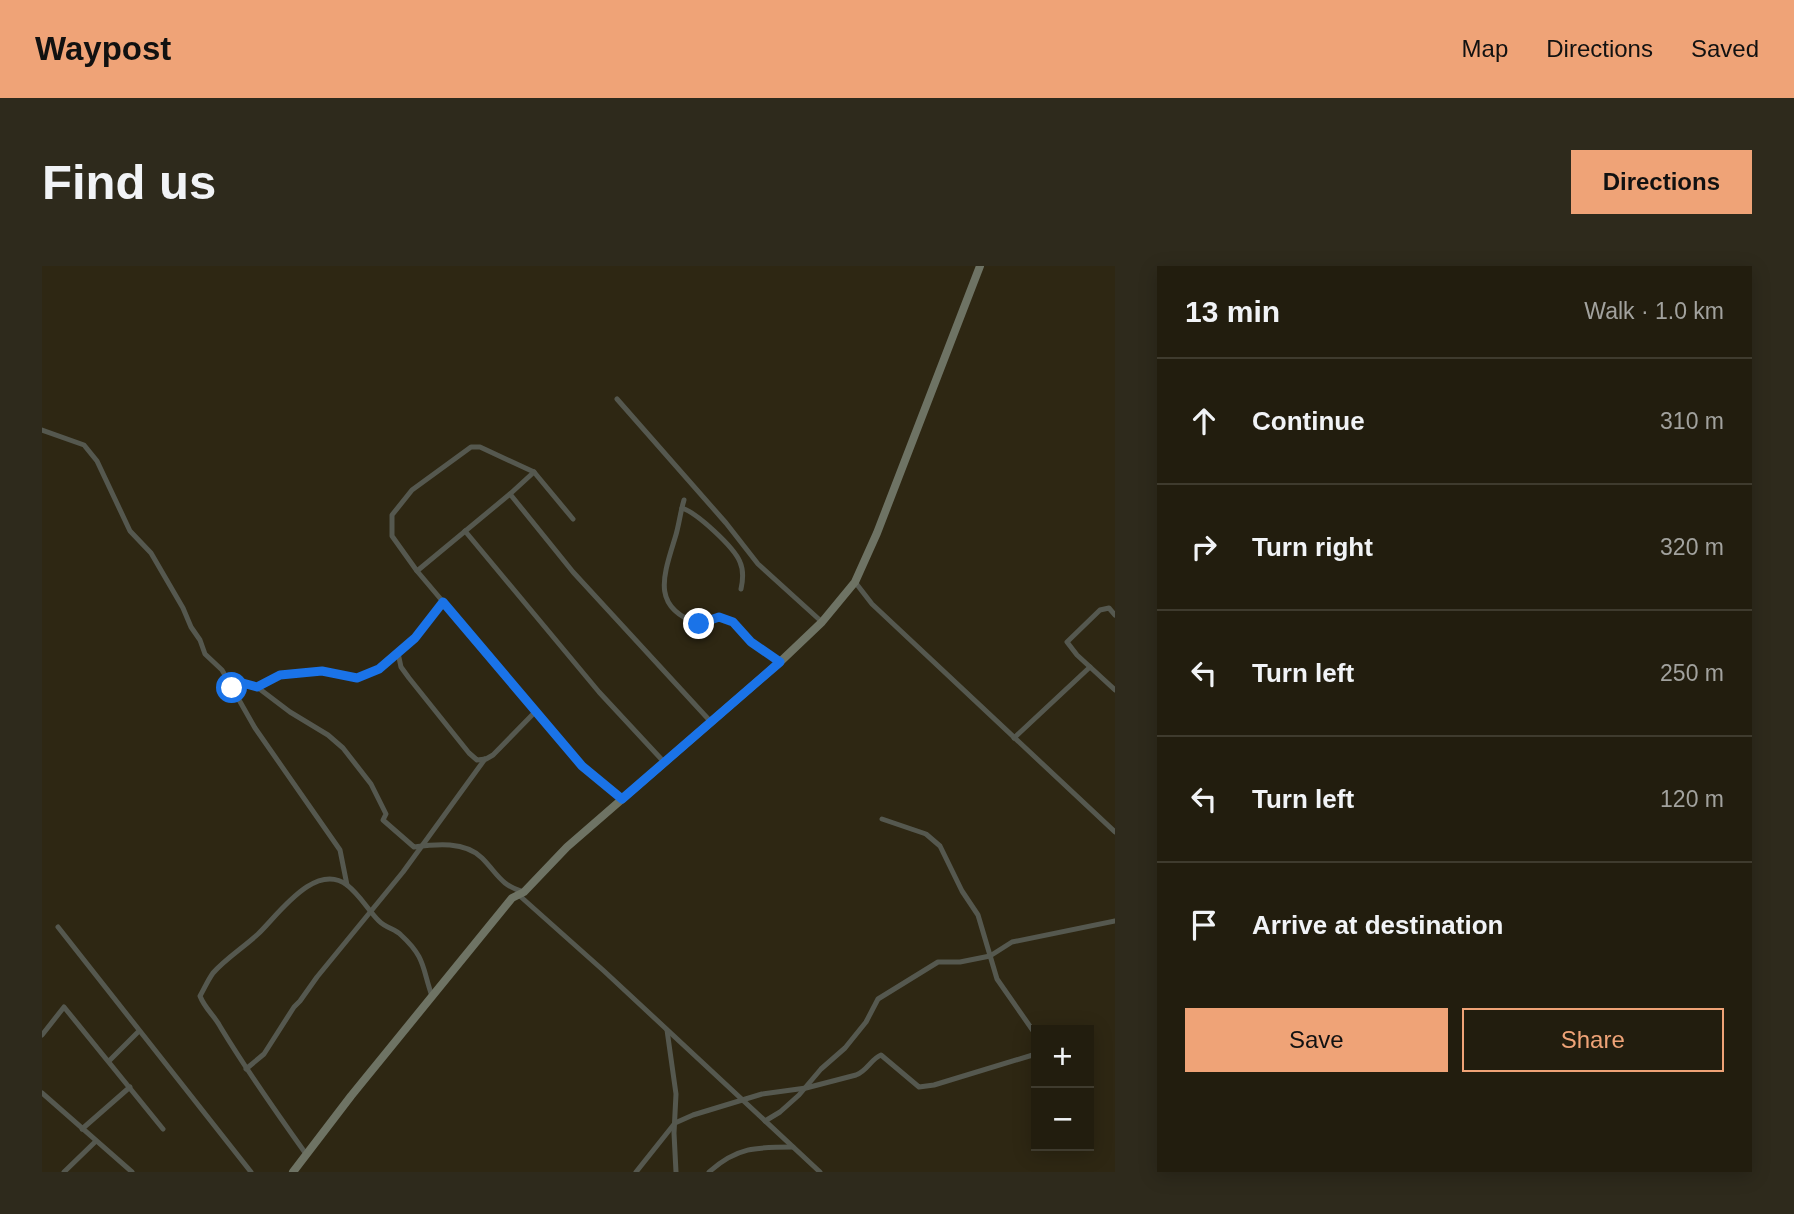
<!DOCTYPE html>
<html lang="en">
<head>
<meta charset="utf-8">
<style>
  :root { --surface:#221d0e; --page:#2e2a1c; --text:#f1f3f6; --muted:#a2a29e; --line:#3f3b2e; --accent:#efa377 }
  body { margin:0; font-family:Arial,sans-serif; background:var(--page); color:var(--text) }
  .controls { position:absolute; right:21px; bottom:21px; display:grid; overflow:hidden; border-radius:0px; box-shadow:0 4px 18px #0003 }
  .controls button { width:63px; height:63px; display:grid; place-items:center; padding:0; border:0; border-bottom:2px solid var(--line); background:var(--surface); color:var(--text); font:35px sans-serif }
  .stop { position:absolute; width:21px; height:21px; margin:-16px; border:5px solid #1a73e8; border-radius:50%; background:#fff }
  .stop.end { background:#1a73e8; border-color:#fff; box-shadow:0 2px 7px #0008 }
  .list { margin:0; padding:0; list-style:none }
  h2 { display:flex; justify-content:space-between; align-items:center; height:91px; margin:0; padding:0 28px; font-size:30px }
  h2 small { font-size:23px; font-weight:400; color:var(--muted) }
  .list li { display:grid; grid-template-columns:46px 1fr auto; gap:21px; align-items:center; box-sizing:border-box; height:126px; padding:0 28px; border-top:2px solid var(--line) }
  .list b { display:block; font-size:26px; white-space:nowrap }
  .list em { font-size:23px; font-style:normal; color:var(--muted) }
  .actions { display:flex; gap:14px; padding:21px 28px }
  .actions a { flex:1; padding:16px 0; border:2px solid var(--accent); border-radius:0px; text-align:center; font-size:24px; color:var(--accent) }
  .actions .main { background:var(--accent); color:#111 }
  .icon { flex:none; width:38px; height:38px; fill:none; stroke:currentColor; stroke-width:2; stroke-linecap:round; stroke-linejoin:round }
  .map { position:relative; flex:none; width:1073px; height:906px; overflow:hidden; border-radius:0px }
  header { display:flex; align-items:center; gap:42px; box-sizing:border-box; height:98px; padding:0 35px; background:var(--accent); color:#111 }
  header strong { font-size:33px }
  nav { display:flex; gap:38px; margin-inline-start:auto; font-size:24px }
  .intro { display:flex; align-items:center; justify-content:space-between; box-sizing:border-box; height:168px; padding:0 42px }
  h1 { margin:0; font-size:49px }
  .button { padding:18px 32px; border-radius:0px; background:var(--accent); color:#111; font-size:24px; font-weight:700 }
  main { display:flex; gap:42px; padding:0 42px }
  aside { flex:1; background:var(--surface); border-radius:0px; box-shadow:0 4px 18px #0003 }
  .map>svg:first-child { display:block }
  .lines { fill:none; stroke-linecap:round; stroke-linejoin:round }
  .street { stroke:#55584f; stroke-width:5 }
  .secondary { stroke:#6e7364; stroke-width:8 }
  .route { stroke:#1a73e8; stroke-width:9 }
</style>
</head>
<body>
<header>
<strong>Waypost</strong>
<nav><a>Map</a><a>Directions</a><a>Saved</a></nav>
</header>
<div class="intro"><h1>Find us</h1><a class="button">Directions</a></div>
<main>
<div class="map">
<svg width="1073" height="906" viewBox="0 0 1073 906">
  <rect width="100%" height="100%" fill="#2e2713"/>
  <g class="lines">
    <g class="street">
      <polyline points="575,133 684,257 716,298 780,356"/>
      <polyline points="0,164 42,179 55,195 88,265 109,287 141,342 149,361 158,374 163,388 180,404 213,462 298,584 305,619"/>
      <polyline points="492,206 468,228 531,306 669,456"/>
      <path d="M 642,234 C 638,247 637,260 633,272 C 621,311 609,342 657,358 L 677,350 L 691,357 L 709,376 L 738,396"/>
      <path d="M 640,242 C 655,247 692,281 698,296 C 702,305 701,314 699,323"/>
      <polyline points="531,253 492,206 438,181 429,181 370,224 350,249 350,270 375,305 540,500 580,533"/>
      <polyline points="423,265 557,426 622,496"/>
      <polyline points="375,305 468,228"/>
      <polyline points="813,316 830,338 1073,566"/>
      <polyline points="1073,349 1067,342 1058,344 1025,376 1035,389 1073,424"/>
      <polyline points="356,387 359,401 367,412 427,487 435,494 444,493 451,489 494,445"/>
      <path d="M 186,413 L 215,421 L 248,446 L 286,469 L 301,482 L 329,518 L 344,548 L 341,554 L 372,581 C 394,578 423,575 440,592 C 455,607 459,620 482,626 L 479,631 L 562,705 L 778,906"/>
      <polyline points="215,421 238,409 280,405 315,412 337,403 373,372 401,336"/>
      <polyline points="972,472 1048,401"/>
      <polyline points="840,553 884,568 898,580 920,625 936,649 955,713 994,769"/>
      <polyline points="16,661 209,906"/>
      <polyline points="625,764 634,828 632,867 634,906"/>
      <polyline points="0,769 22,741 121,863"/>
      <polyline points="67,795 97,765"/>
      <polyline points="204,803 222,788 252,741 258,735 275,711 361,606 443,493"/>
      <polyline points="0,827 90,906"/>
      <polyline points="723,855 738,846 757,829 779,803 803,782 824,756 836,733 896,696 918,696 948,690 970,676 1073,655"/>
      <polyline points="40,863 88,821"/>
      <path d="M 264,888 C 234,846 205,805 179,762 C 173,750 163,743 158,730 C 162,723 166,714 171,707 C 183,693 202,681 216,668 C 236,649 273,595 305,619 C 318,629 326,644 337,655 C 344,662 353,663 359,669 C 384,692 380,702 390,730"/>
      <polyline points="22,906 54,875"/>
      <path d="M 594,906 L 633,857 L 651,849 L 720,828 L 764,822 L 814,809 C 825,805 829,793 839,789 L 877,821 L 892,819 L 994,788"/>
      <path d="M 667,906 C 695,881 714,881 751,881"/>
    </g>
    <polyline class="secondary" points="251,906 309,830 470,632 482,626 525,581 738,396 780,356 813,316 835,267 938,0"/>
  </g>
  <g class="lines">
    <polyline class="route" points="190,422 186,413 215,421 238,409 280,405 315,412 337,403 373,372 401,336 540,500 580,533 738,396 709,376 691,356 677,351 657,358"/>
  </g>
</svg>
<div class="controls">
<button>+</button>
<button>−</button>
</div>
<div class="stop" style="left:190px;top:422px"></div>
<div class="stop end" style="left:657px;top:358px"></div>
</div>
<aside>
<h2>13 min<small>Walk · 1.0 km</small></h2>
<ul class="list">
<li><svg class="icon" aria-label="ahead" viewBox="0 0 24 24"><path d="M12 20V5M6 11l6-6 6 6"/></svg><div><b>Continue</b></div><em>310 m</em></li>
<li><svg class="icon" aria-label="right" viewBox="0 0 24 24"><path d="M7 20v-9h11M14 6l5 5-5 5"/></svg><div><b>Turn right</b></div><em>320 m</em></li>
<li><svg class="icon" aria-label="left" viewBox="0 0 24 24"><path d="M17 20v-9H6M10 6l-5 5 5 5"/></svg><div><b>Turn left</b></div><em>250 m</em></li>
<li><svg class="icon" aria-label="left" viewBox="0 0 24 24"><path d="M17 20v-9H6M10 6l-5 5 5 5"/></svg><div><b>Turn left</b></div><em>120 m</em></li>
<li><svg class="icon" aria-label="arrive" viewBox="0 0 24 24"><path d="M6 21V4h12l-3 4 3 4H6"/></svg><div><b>Arrive at destination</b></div></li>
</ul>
<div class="actions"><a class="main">Save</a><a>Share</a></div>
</aside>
</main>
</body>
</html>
